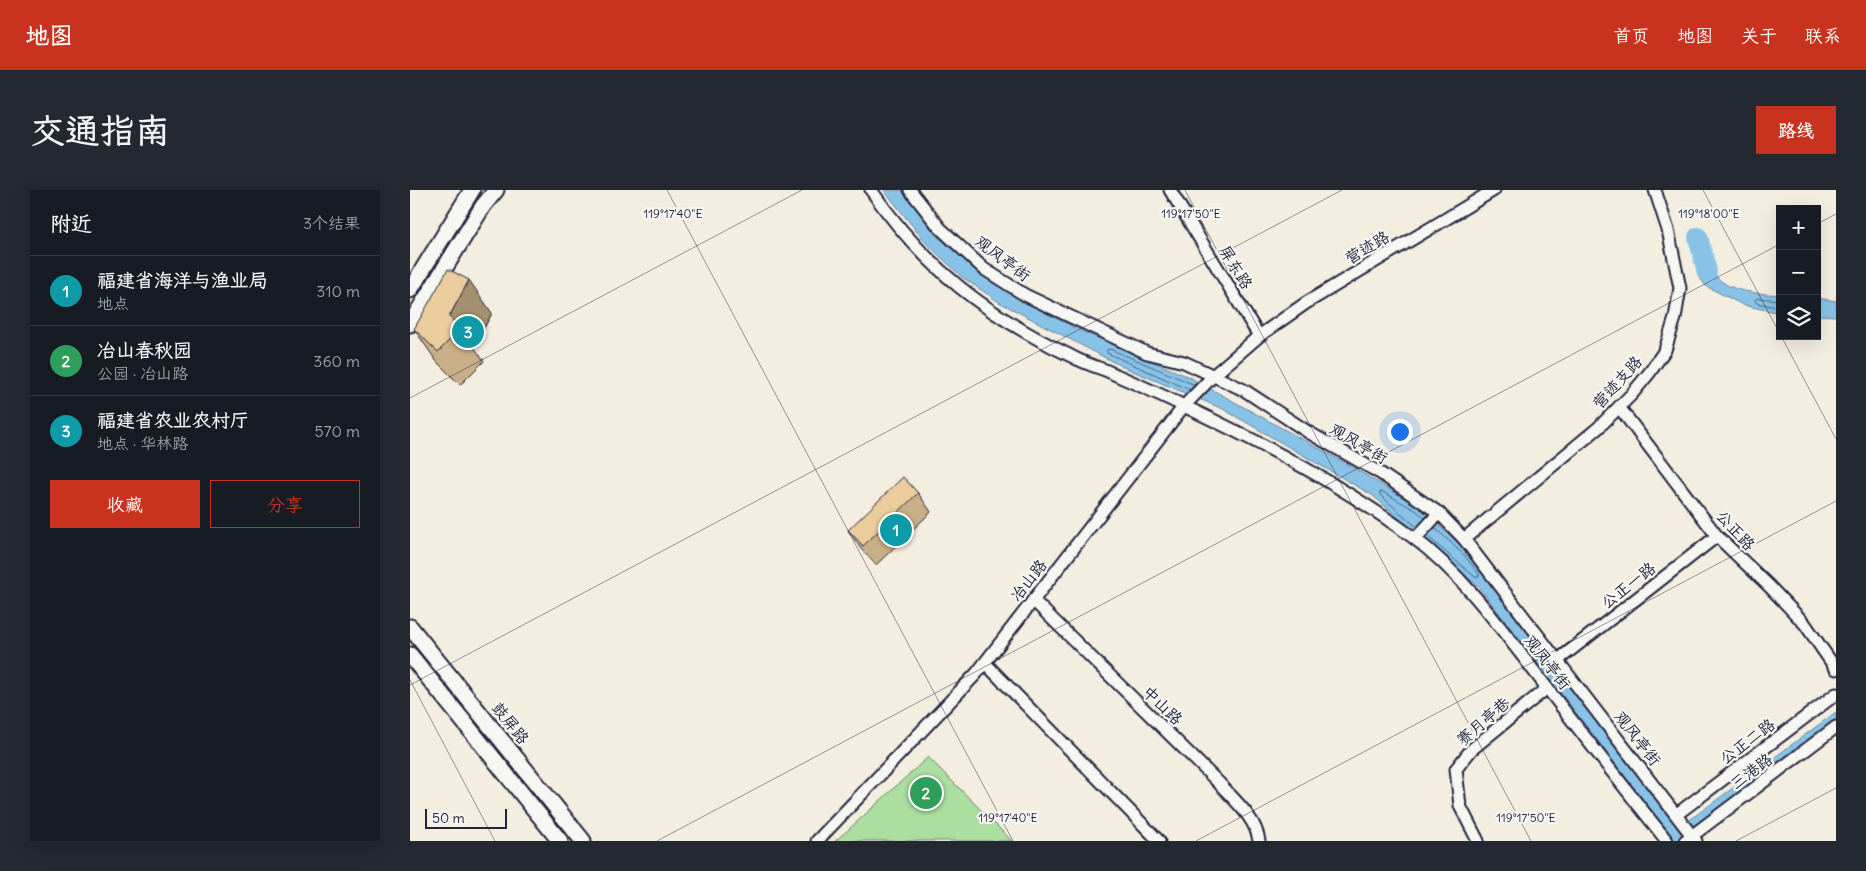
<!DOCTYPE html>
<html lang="zh">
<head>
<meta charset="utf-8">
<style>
  :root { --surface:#171b24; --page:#242831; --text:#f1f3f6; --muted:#9ea1a6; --line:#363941; --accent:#c8321e }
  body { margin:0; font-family:Delius,"LXGW WenKai TC",sans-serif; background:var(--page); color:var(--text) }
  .controls { position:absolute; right:15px; top:15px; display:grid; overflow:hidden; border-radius:0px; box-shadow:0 5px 20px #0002 }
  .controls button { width:45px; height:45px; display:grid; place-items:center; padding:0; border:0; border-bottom:1px solid var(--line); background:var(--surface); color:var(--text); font:25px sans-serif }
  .scale { position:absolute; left:15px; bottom:12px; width:82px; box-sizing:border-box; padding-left:5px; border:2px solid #22223b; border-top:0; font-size:14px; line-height:18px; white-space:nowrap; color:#22223b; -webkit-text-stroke:4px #f6f6f2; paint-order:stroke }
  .you { position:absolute; left:989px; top:241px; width:18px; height:18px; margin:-12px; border:4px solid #fff; border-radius:50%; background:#1a73e8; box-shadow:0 0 0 8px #1a73e833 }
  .badge { display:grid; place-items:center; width:32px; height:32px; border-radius:50%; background:var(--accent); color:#fff; font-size:16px; font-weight:700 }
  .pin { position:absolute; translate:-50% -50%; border:2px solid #fff; box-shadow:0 1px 5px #0006 }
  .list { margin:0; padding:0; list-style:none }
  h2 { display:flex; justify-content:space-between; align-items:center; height:65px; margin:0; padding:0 20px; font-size:21px }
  h2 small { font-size:16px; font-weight:400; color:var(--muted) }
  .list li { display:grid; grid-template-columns:32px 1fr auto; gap:15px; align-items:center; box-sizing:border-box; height:70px; padding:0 20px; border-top:1px solid var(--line) }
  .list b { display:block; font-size:19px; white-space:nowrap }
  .list p { margin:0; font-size:16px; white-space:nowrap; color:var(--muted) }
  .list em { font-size:16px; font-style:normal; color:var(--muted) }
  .actions { display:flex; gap:10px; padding:15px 20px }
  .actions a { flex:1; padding:11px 0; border:1px solid var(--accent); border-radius:0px; text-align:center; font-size:18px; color:var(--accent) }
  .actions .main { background:var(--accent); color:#fff }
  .icon { flex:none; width:28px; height:28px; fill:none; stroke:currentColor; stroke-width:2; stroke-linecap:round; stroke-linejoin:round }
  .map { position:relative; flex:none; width:1426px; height:651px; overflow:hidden; border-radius:0px }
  header { display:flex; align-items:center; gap:30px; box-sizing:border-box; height:70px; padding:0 25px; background:var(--accent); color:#fff }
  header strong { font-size:24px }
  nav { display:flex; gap:28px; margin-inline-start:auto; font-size:18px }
  .intro { display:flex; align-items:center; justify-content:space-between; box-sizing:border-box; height:120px; padding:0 30px }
  h1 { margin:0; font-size:35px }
  .button { padding:12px 22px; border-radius:0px; background:var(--accent); color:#fff; font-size:18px; font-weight:700 }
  main { display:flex; gap:30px; padding:0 30px }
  aside { flex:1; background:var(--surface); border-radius:0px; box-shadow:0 5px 20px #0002 }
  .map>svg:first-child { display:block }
  .green { fill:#acde9f; stroke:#67806d }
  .water { fill:#88c3e7; stroke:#5f83a2 }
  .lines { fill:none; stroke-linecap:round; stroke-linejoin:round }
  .shore { stroke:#4b6280; stroke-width:1 }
  .river { stroke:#88c3e7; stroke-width:20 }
  .minor-casing { stroke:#22223b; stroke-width:15 }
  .major-casing { stroke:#22223b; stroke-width:19 }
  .minor { stroke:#f6f6f2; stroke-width:11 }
  .major { stroke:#f6f6f2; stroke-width:15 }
  .wall { fill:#c9af87; stroke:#22223b }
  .shaded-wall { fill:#a48f6e; stroke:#22223b }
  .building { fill:#eacc9d; stroke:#22223b }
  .ticks { fill:none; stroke:#22223b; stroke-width:1; stroke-opacity:0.45 }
  .labels { text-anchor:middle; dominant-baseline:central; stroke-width:4.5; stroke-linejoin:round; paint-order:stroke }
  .street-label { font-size:16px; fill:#22223b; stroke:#f6f6f2 }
  .ticks-label { font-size:12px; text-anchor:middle; fill:#22223b; stroke:#f6f6f2; stroke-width:4.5; stroke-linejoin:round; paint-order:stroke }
</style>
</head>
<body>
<header>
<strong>地图</strong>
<nav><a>首页</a><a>地图</a><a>关于</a><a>联系</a></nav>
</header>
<div class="intro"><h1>交通指南</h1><a class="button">路线</a></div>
<main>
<aside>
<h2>附近<small>3个结果</small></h2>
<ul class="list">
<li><span class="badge" style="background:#0f9aa8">1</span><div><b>福建省海洋与渔业局</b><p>地点</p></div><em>310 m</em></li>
<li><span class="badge" style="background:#2e9e5b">2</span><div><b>冶山春秋园</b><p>公园 · 冶山路</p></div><em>360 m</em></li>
<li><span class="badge" style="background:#0f9aa8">3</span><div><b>福建省农业农村厅</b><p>地点 · 华林路</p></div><em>570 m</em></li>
</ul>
<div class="actions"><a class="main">收藏</a><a>分享</a></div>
</aside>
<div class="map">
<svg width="1426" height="651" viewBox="0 0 1426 651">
  <rect width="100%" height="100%" fill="#f4eee1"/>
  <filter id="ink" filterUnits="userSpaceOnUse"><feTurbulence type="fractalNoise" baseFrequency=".02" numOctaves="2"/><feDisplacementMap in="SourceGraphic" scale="10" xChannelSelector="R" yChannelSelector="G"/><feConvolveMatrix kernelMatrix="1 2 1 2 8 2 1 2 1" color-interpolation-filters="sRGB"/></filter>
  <g filter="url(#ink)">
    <polygon class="green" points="518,567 602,651 425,651 438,640"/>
    <g class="water">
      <polygon points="474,0 493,0 526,45 565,79 615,112 671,141 779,187 937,274 1010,318 1059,363 1270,637 1426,522 1426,534 1268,651 1265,651 1069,397 962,305 813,219 711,176 589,112 552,87 516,53"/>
      <path d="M 1298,55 C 1299,62 1298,71 1301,78 C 1311,103 1347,103 1370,105 L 1370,123 L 1333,115 L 1296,96 L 1288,86 L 1285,58 Z"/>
      <polygon points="1407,108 1426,111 1426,126 1407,125"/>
    </g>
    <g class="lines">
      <g class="shore">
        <polyline points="1370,110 1347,108 1345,111 1347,113 1370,118"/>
        <polyline points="780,200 697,163 697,160 700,159 785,195"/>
        <polyline points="1007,337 970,305 970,302 973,302 1007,321 1015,328"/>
        <polyline points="1017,346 1065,387 1069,387 1069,384 1055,366 1025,338"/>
      </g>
      <polyline class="river" points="1288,47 1297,82"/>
      <g class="minor-casing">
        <g id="minor">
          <path d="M 461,0 C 515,78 576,125 661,166 C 672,172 683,176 695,180 C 722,192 750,204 776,217 C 856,255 933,296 1004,348 C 1053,385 1090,437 1127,485 C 1170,541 1213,596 1257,651"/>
          <polyline points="500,0 530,38 574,79 615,105 737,163 774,172 834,200 898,242 970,283 1029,323 1054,349 1286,651"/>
          <polyline points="760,0 849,146"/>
          <polyline points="1209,217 1307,346 1359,396 1395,434 1426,479"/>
          <polyline points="1005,349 1029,323"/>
          <polyline points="1054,349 1188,238 1222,204 1240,182 1255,160 1265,128 1270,98 1258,40 1245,0"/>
          <path d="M 623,410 L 809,593 C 824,610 846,628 849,651"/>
          <polyline points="1148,470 1307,346"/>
          <polyline points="575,473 749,651"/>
          <polyline points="1267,624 1426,504"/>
          <polyline points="407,651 566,484 774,216 804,185 849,146 896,113 1084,0"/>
          <polyline points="1068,651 1050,616 1046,579 1061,560 1137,498"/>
          <polyline points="1275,651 1426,537"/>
        </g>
      </g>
      <g class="major-casing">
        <g id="major">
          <polyline points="0,100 62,0"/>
          <polyline points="0,134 73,16 86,0"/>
          <polyline points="0,437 173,651"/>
          <polyline points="0,465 150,651"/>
        </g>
      </g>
      <use href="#minor" class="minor"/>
      <use href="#major" class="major"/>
    </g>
    <g class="wall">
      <polygon points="82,123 64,157 74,171 50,195 27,172 4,139"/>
      <polygon points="508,303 521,322 466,375 451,359 438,340"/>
    </g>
    <polygon class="shaded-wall" points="59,90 82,123 64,157 51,138 39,127"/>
    <g class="building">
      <polygon points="38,79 59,90 39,127 51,138 28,162 4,139"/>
      <polygon points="493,287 508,303 453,356 438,340"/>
    </g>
  </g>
  <path class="ticks" d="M 257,0 L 603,651M 775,0 L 1121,651M 1293,0 L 1370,144M 1407,34 L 1426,24M 1371,146 L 1426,249M 0,208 L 392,0M 0,490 L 85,651M 0,495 L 932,0M 247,651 L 1370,54M 786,651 L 1426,311M 1326,651 L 1426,598"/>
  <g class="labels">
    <g class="street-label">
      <text transform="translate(957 57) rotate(-31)">营迹路</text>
      <text transform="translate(593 68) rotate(37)">观风亭街</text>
      <text transform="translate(826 77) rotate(58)">屏东路</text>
      <text transform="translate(1207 192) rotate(-48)">营迹支路</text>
      <text transform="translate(949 253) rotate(30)">观风亭街</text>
      <text transform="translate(1326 340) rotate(47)">公正路</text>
      <text transform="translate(618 390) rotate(-52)">冶山路</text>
      <text transform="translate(1218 395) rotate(-38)">公正一路</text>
      <text transform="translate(1138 472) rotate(52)">观凤亭街</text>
      <text transform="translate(753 515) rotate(44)">中山路</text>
      <text transform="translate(1073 531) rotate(-41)">赛月亭巷</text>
      <text transform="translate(101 533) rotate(51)">鼓屏路</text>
      <text transform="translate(1228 548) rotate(52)">观风亭街</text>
      <text transform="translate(1337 551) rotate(-37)">公正二路</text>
      <text transform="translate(1341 581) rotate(-37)">三港路</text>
    </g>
  </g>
  <g class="ticks-label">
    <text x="263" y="28">119°17'40"E</text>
    <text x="781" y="28">119°17'50"E</text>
    <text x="1299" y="28">119°18'00"E</text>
    <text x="598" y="632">119°17'40"E</text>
    <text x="1116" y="632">119°17'50"E</text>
  </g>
</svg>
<div class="controls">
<button>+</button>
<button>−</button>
<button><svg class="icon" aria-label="layers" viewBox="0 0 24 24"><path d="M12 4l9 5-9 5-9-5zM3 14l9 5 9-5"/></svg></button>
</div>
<div class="scale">50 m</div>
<div class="you"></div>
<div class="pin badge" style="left:486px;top:340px;background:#0f9aa8">1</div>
<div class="pin badge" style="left:516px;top:603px;background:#2e9e5b">2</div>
<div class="pin badge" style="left:58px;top:142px;background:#0f9aa8">3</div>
</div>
</main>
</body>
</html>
